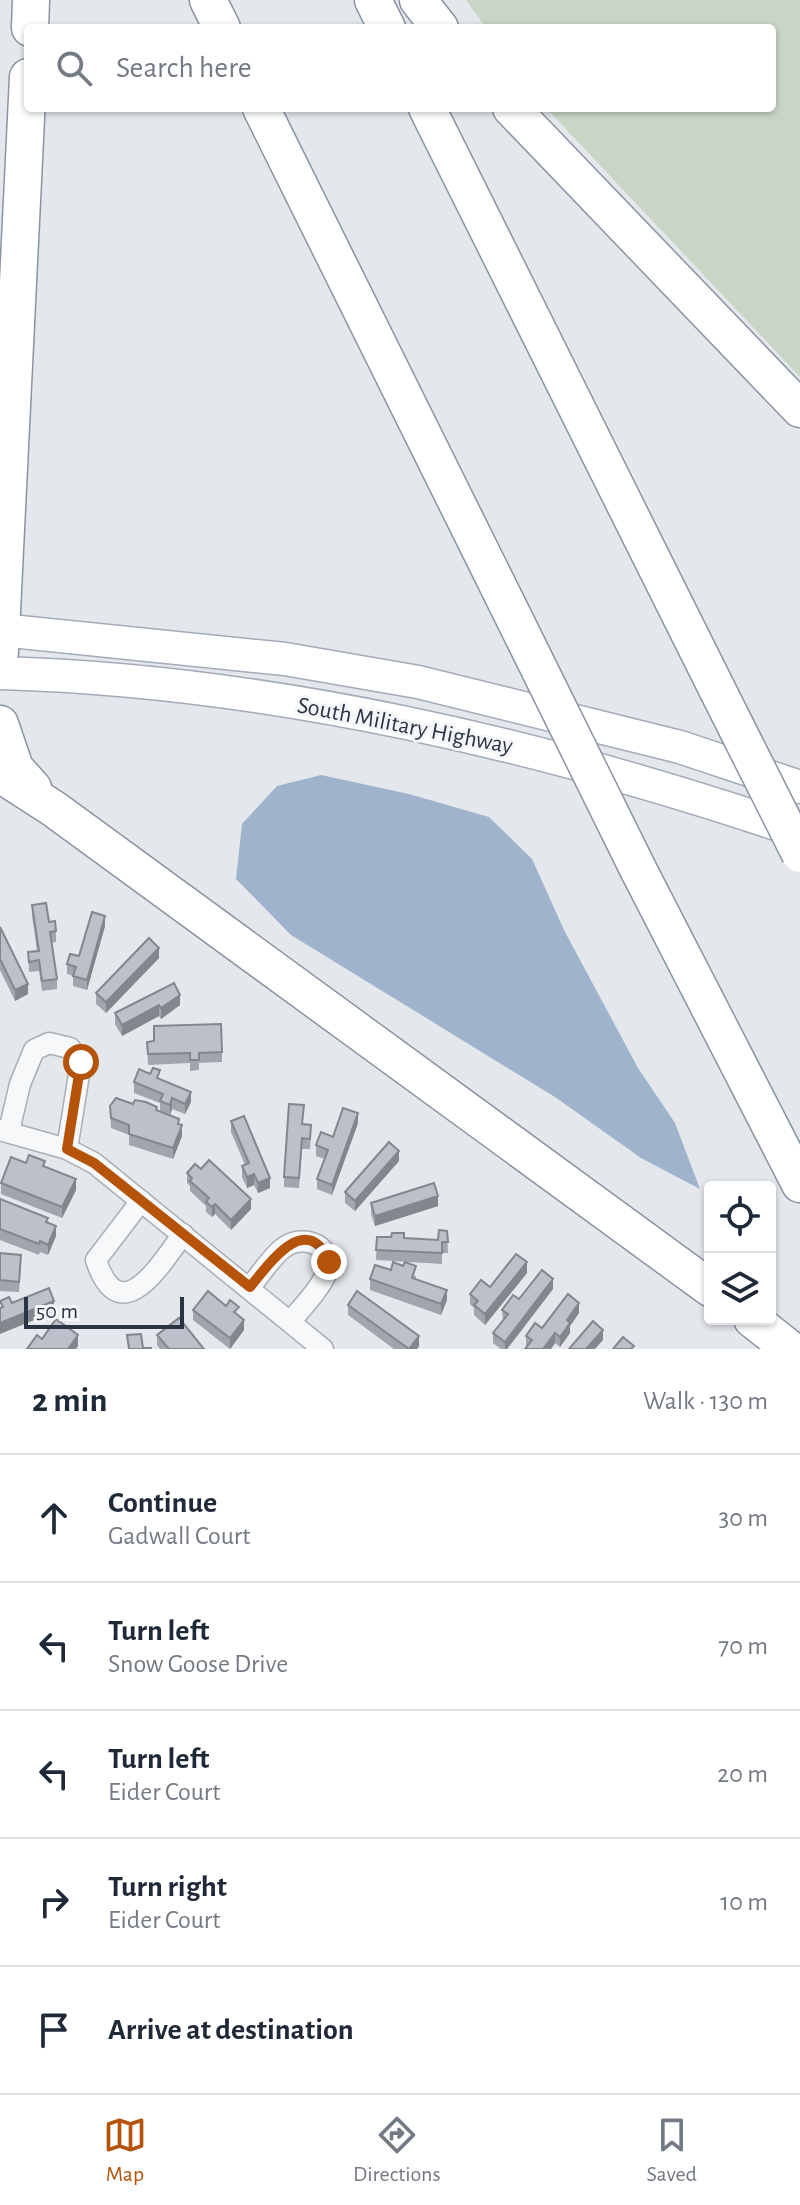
<!DOCTYPE html>
<html lang="en">
<head>
<meta charset="utf-8">
<style>
  :root { --surface:#fff; --page:#f2f2f3; --text:#1f2937; --muted:#747a83; --line:#e0e1e3; --accent:#b45309 }
  body { margin:0; font-family:"Alegreya Sans",sans-serif; background:var(--page); color:var(--text) }
  .controls { position:absolute; right:24px; bottom:24px; display:grid; overflow:hidden; border-radius:8px; box-shadow:0 2px 6px #0004 }
  .controls button { width:72px; height:72px; display:grid; place-items:center; padding:0; border:0; border-bottom:2px solid var(--line); background:var(--surface); color:var(--text); font:40px sans-serif }
  .scale { position:absolute; left:24px; bottom:20px; width:160px; box-sizing:border-box; padding-left:8px; border:4px solid #2b3445; border-top:0; font-size:22px; line-height:28px; white-space:nowrap; color:#2b3445; -webkit-text-stroke:6px #f4f6f9; paint-order:stroke }
  .stop { position:absolute; width:24px; height:24px; margin:-18px; border:6px solid #b45309; border-radius:50%; background:#fff }
  .stop.end { background:#b45309; border-color:#fff; box-shadow:0 2px 8px #0008 }
  .list { margin:0; padding:0; list-style:none }
  h2 { display:flex; justify-content:space-between; align-items:center; height:104px; margin:0; padding:0 32px; font-size:34px }
  h2 small { font-size:26px; font-weight:400; color:var(--muted) }
  .list li { display:grid; grid-template-columns:52px 1fr auto; gap:24px; align-items:center; box-sizing:border-box; height:128px; padding:0 32px; border-top:2px solid var(--line) }
  .list b { display:block; font-size:30px; white-space:nowrap }
  .list p { margin:0; font-size:26px; white-space:nowrap; color:var(--muted) }
  .list em { font-size:26px; font-style:normal; color:var(--muted) }
  .icon { flex:none; width:44px; height:44px; fill:none; stroke:currentColor; stroke-width:2; stroke-linecap:round; stroke-linejoin:round }
  .map { position:relative; flex:none; width:800px; height:1349px; overflow:hidden }
  .search { position:absolute; background:var(--surface); box-shadow:0 2px 6px #0004; left:24px; right:24px; top:24px; height:88px; display:flex; align-items:center; gap:20px; box-sizing:border-box; padding:0 28px; border-radius:8px; color:var(--muted); font-size:30px }
  .sheet { height:744px; background:var(--surface) }
  nav { display:flex; justify-content:space-around; align-items:center; box-sizing:border-box; height:112px; border-top:2px solid var(--line); background:var(--surface); font-size:22px; color:var(--muted) }
  nav a { display:grid; justify-items:center; gap:4px }
  nav .on { color:var(--accent) }
  .map>svg:first-child { display:block }
  .green { fill:#c9d6c5 }
  .water { fill:#9fb4cc }
  .lines { fill:none; stroke-linecap:round; stroke-linejoin:round }
  .street-casing { stroke:#a9aeb7; stroke-width:23 }
  .primary-casing { stroke:#a3abb8; stroke-width:35 }
  .highway-casing { stroke:#8b94a3; stroke-width:39 }
  .street { stroke:#f7f8fa; stroke-width:20 }
  .primary { stroke:#fff; stroke-width:32 }
  .highway { stroke:#fff; stroke-width:36 }
  .highway-bridge-casing { stroke:#8b94a3; stroke-width:39; stroke-linecap:butt }
  .highway-bridge { stroke:#fff; stroke-width:36 }
  .wall { fill:#a1a5ae }
  .shaded-wall { fill:#83868d }
  .building { fill:#bbc0ca; stroke:#83868d; stroke-width:2 }
  .route { stroke:#b45309; stroke-width:10 }
  .labels { text-anchor:middle; dominant-baseline:central; stroke-width:6; stroke-linejoin:round; paint-order:stroke }
  .street-label { font-size:24px; fill:#2b3445; stroke:#f4f6f9 }
</style>
</head>
<body>
<div class="map">
<svg width="800" height="1349" viewBox="0 0 800 1349">
  <rect width="100%" height="100%" fill="#e4e7ec"/>
  <polygon class="green" points="466,0 800,0 800,377 546,108 772,108 772,28 486,28"/>
  <polygon class="water" points="321,775 409,794 489,817 532,859 565,932 638,1068 675,1123 700,1189 641,1158 555,1097 291,935 236,879 242,824 277,786"/>
  <g class="lines">
    <g class="street-casing">
      <g id="street">
        <polyline points="0,1130 67,1149 94,1163 323,1349"/>
        <polyline points="9,1131 20,1084 34,1050 49,1043 70,1048 81,1062 67,1149"/>
        <path d="M 141,1201 L 96,1260 C 120,1333 161,1264 183,1234"/>
        <path d="M 250,1287 C 260,1275 270,1259 282,1249 C 304,1231 338,1247 325,1276 C 318,1292 302,1307 291,1321"/>
      </g>
    </g>
    <g class="primary-casing">
      <g id="primary">
        <polyline points="0,630 285,659 418,682 680,747 800,787"/>
        <path d="M 0,673 C 273,681 543,745 800,832"/>
      </g>
    </g>
    <g class="highway-casing">
      <g id="highway">
        <polyline points="208,0 222,28"/>
        <polyline points="373,0 387,28"/>
        <polyline points="418,0 440,28"/>
        <polyline points="30,28 31,0"/>
        <polyline points="261,108 508,606"/>
        <polyline points="427,108 717,689"/>
        <polyline points="511,108 800,409"/>
        <polyline points="0,652 28,77"/>
        <polyline points="0,724 15,768 33,788"/>
        <polyline points="0,774 54,809 710,1288"/>
        <polyline points="638,869 800,1184"/>
        <polyline points="752,1319 790,1349"/>
      </g>
    </g>
    <use href="#street" class="street"/>
    <use href="#primary" class="primary"/>
    <use href="#highway" class="highway"/>
    <g class="highway-bridge-casing">
      <g id="highway-bridge">
        <polyline points="508,606 638,869"/>
        <polyline points="717,689 800,854"/>
      </g>
    </g>
    <use href="#highway-bridge" class="highway-bridge"/>
  </g>
  <g class="wall">
    <polygon points="32,905 56,931 56,942 51,943 57,979 57,989 42,991 39,971 29,972 28,952 37,951 32,915"/>
    <polygon points="105,926 87,990 73,986 73,976 67,974 67,964 79,956"/>
    <polygon points="0,927 28,994 15,1001 0,970"/>
    <polygon points="159,958 106,1013 96,1004 96,993"/>
    <polygon points="174,983 180,1005 161,1019 159,1016 122,1036 115,1024 115,1013"/>
    <polygon points="154,1041 222,1052 222,1062 199,1063 199,1070 190,1071 190,1063 148,1065 147,1042"/>
    <polygon points="150,1074 160,1079 191,1102 185,1114 172,1109 170,1115 160,1111 160,1103 134,1093 134,1082"/>
    <polygon points="133,1104 157,1111 179,1124 182,1136 173,1159 129,1145 129,1135 111,1128 110,1106"/>
    <polygon points="231,1121 270,1188 258,1193 254,1185 247,1188 242,1177 242,1166 245,1165 231,1132"/>
    <polygon points="358,1123 332,1195 317,1189 317,1179 325,1159 316,1156 316,1145"/>
    <polygon points="303,1124 311,1135 310,1149 302,1149 299,1188 284,1187 284,1177"/>
    <polygon points="399,1161 355,1211 345,1203 345,1192"/>
    <polygon points="26,1163 45,1166 76,1190 62,1218 1,1194 1,1183"/>
    <polygon points="187,1173 251,1209 231,1230 215,1214 212,1217 206,1212 206,1206 190,1191 190,1186 187,1183"/>
    <polygon points="0,1199 48,1222 56,1236 48,1255 40,1252 39,1255 0,1240"/>
    <polygon points="371,1203 438,1206 375,1226 371,1214"/>
    <polygon points="447,1231 448,1253 442,1253 442,1264 376,1260 377,1237 438,1240"/>
    <polygon points="0,1253 21,1266 19,1292 0,1291"/>
    <polygon points="391,1270 416,1276 416,1279 447,1300 441,1315 370,1290 370,1279"/>
    <polygon points="527,1273 485,1325 474,1315 474,1308 470,1304 470,1294"/>
    <polygon points="553,1289 507,1349 501,1349 493,1343 493,1333 503,1321 502,1310 519,1299"/>
    <polygon points="348,1305 419,1346 417,1349 394,1349 348,1315"/>
    <polygon points="193,1310 239,1316 244,1330 230,1349 193,1320"/>
    <polygon points="579,1313 570,1326 570,1333 560,1347 555,1343 551,1349 525,1349 527,1347 526,1346 526,1336"/>
    <polygon points="157,1335 204,1349 160,1349 157,1345"/>
  </g>
  <g class="shaded-wall">
    <polygon points="105,916 105,926 87,990 87,980"/>
    <polygon points="159,948 159,958 106,1013 106,1002"/>
    <polygon points="28,984 28,994 15,1001 15,990"/>
    <polygon points="180,995 180,1005 161,1019 161,1008"/>
    <polygon points="159,1005 159,1016 122,1036 122,1025"/>
    <polygon points="191,1092 191,1102 185,1114 185,1104"/>
    <polygon points="172,1098 172,1109 170,1115 170,1105"/>
    <polygon points="358,1113 358,1123 332,1195 332,1185"/>
    <polygon points="182,1125 182,1136 173,1159 173,1148"/>
    <polygon points="399,1151 399,1161 355,1211 355,1201"/>
    <polygon points="254,1174 254,1185 247,1188 247,1177"/>
    <polygon points="270,1178 270,1188 258,1193 258,1183"/>
    <polygon points="76,1179 76,1190 62,1218 62,1207"/>
    <polygon points="438,1196 438,1206 375,1226 375,1216"/>
    <polygon points="251,1199 251,1209 231,1230 231,1220"/>
    <polygon points="215,1204 215,1214 212,1217 212,1207"/>
    <polygon points="56,1226 56,1236 48,1255 48,1245"/>
    <polygon points="527,1262 527,1273 485,1325 485,1314"/>
    <polygon points="553,1279 553,1289 507,1349 505,1349 505,1342"/>
    <polygon points="447,1290 447,1300 441,1315 441,1304"/>
    <polygon points="54,1301 54,1312 0,1334 0,1323"/>
    <polygon points="579,1303 579,1313 570,1326 570,1333 560,1347 560,1337 567,1320"/>
    <polygon points="244,1320 244,1330 230,1349 230,1338"/>
    <polygon points="603,1330 603,1340 595,1349 586,1349"/>
    <polygon points="555,1333 555,1343 551,1349 543,1349"/>
    <polygon points="78,1335 78,1346 76,1349 68,1349"/>
    <polygon points="419,1336 419,1346 417,1349 409,1349"/>
  </g>
  <g class="building">
    <polygon points="46,903 49,922 55,921 56,931 50,932 57,979 42,981 39,960 29,962 28,952 39,951 32,905"/>
    <polygon points="92,912 105,916 87,980 73,976 76,967 67,964 70,954 79,956"/>
    <polygon points="0,927 28,984 15,990 0,959"/>
    <polygon points="149,938 159,948 106,1002 96,993"/>
    <polygon points="174,983 180,995 161,1008 159,1005 122,1025 115,1013"/>
    <polygon points="221,1024 222,1052 199,1053 199,1060 190,1060 190,1053 148,1054 147,1042 154,1041 154,1026"/>
    <polygon points="153,1068 160,1070 157,1078 191,1092 185,1104 172,1098 170,1105 160,1101 163,1094 134,1082 139,1069 150,1074"/>
    <polygon points="116,1098 133,1104 135,1100 146,1102 157,1107 156,1110 179,1119 178,1124 182,1125 173,1148 129,1134 129,1125 111,1118 110,1106"/>
    <polygon points="289,1104 304,1105 302,1124 311,1125 310,1139 302,1138 299,1178 284,1177"/>
    <polygon points="343,1108 358,1113 332,1185 317,1179 328,1150 316,1145 321,1132 333,1137"/>
    <polygon points="244,1116 270,1178 258,1183 254,1174 247,1177 242,1166 249,1163 231,1121"/>
    <polygon points="389,1142 399,1151 355,1201 345,1192"/>
    <polygon points="29,1155 45,1161 43,1166 76,1179 62,1207 1,1183 11,1157 26,1163"/>
    <polygon points="209,1160 251,1199 231,1220 215,1204 212,1207 206,1202 209,1198 190,1181 192,1178 187,1173 195,1164 201,1169"/>
    <polygon points="434,1183 438,1196 375,1216 371,1203"/>
    <polygon points="0,1199 48,1218 46,1222 56,1226 48,1245 40,1241 39,1244 0,1229"/>
    <polygon points="439,1230 447,1231 448,1242 442,1242 442,1253 376,1250 377,1237 391,1237 392,1233 404,1233 404,1238 438,1240"/>
    <polygon points="0,1253 21,1255 19,1282 0,1280"/>
    <polygon points="516,1254 527,1262 485,1314 474,1305 478,1301 470,1294 481,1280 490,1287"/>
    <polygon points="393,1262 403,1266 405,1262 416,1266 412,1278 447,1290 441,1304 370,1279 375,1265 391,1270"/>
    <polygon points="542,1270 553,1279 505,1342 493,1333 508,1314 502,1310 513,1295 519,1299"/>
    <polygon points="49,1288 54,1301 0,1323 0,1308 3,1307 0,1301 9,1297 12,1303"/>
    <polygon points="208,1291 226,1306 230,1300 239,1307 234,1312 244,1320 230,1338 193,1310"/>
    <polygon points="357,1291 419,1336 409,1349 348,1305"/>
    <polygon points="568,1294 579,1303 567,1320 570,1323 560,1337 555,1333 543,1349 525,1349 532,1340 526,1336 535,1323 542,1328"/>
    <polygon points="179,1318 204,1349 169,1349 157,1335"/>
    <polygon points="56,1319 78,1335 68,1349 27,1349 37,1335 42,1339"/>
    <polygon points="593,1321 603,1330 586,1349 569,1349"/>
    <polygon points="141,1334 143,1348 151,1348 151,1349 129,1349 127,1335"/>
    <polygon points="623,1337 634,1346 631,1349 613,1349"/>
  </g>
  <g class="lines">
    <path class="route" d="M 81,1062 L 67,1149 L 94,1163 L 250,1287 C 269,1264 307,1209 329,1262"/>
  </g>
  <g class="labels">
    <g class="street-label">
      <text transform="translate(405 726) rotate(11)">South Military Highway</text>
    </g>
  </g>
</svg>
<div class="controls">
<button><svg class="icon" aria-label="locate" viewBox="0 0 24 24"><circle cx="12" cy="12" r="6"/><path d="M12 2v4M12 18v4M2 12h4M18 12h4"/></svg></button>
<button><svg class="icon" aria-label="layers" viewBox="0 0 24 24"><path d="M12 4l9 5-9 5-9-5zM3 14l9 5 9-5"/></svg></button>
</div>
<div class="scale">50 m</div>
<div class="stop" style="left:81px;top:1062px"></div>
<div class="stop end" style="left:329px;top:1262px"></div>
<div class="search"><svg class="icon" aria-label="search" viewBox="0 0 24 24"><circle cx="10" cy="10" r="6"/><path d="M15 15l6 6"/></svg>Search here</div>
</div>
<section class="sheet">
<h2>2 min<small>Walk · 130 m</small></h2>
<ul class="list">
<li><svg class="icon" aria-label="ahead" viewBox="0 0 24 24"><path d="M12 20V5M6 11l6-6 6 6"/></svg><div><b>Continue</b><p>Gadwall Court</p></div><em>30 m</em></li>
<li><svg class="icon" aria-label="left" viewBox="0 0 24 24"><path d="M17 20v-9H6M10 6l-5 5 5 5"/></svg><div><b>Turn left</b><p>Snow Goose Drive</p></div><em>70 m</em></li>
<li><svg class="icon" aria-label="left" viewBox="0 0 24 24"><path d="M17 20v-9H6M10 6l-5 5 5 5"/></svg><div><b>Turn left</b><p>Eider Court</p></div><em>20 m</em></li>
<li><svg class="icon" aria-label="right" viewBox="0 0 24 24"><path d="M7 20v-9h11M14 6l5 5-5 5"/></svg><div><b>Turn right</b><p>Eider Court</p></div><em>10 m</em></li>
<li><svg class="icon" aria-label="arrive" viewBox="0 0 24 24"><path d="M6 21V4h12l-3 4 3 4H6"/></svg><div><b>Arrive at destination</b></div></li>
</ul>
</section>
<nav>
<a class="on"><svg class="icon" aria-label="map" viewBox="0 0 24 24"><path d="M3 6l6-2 6 2 6-2v14l-6 2-6-2-6 2zM9 4v14M15 6v14"/></svg>Map</a>
<a><svg class="icon" aria-label="directions" viewBox="0 0 24 24"><path d="M12 3l9 9-9 9-9-9zM9 14v-3h6M13 9l2 2-2 2"/></svg>Directions</a>
<a><svg class="icon" aria-label="saved" viewBox="0 0 24 24"><path d="M7 4h10v16l-5-4-5 4z"/></svg>Saved</a>
</nav>
</body>
</html>
